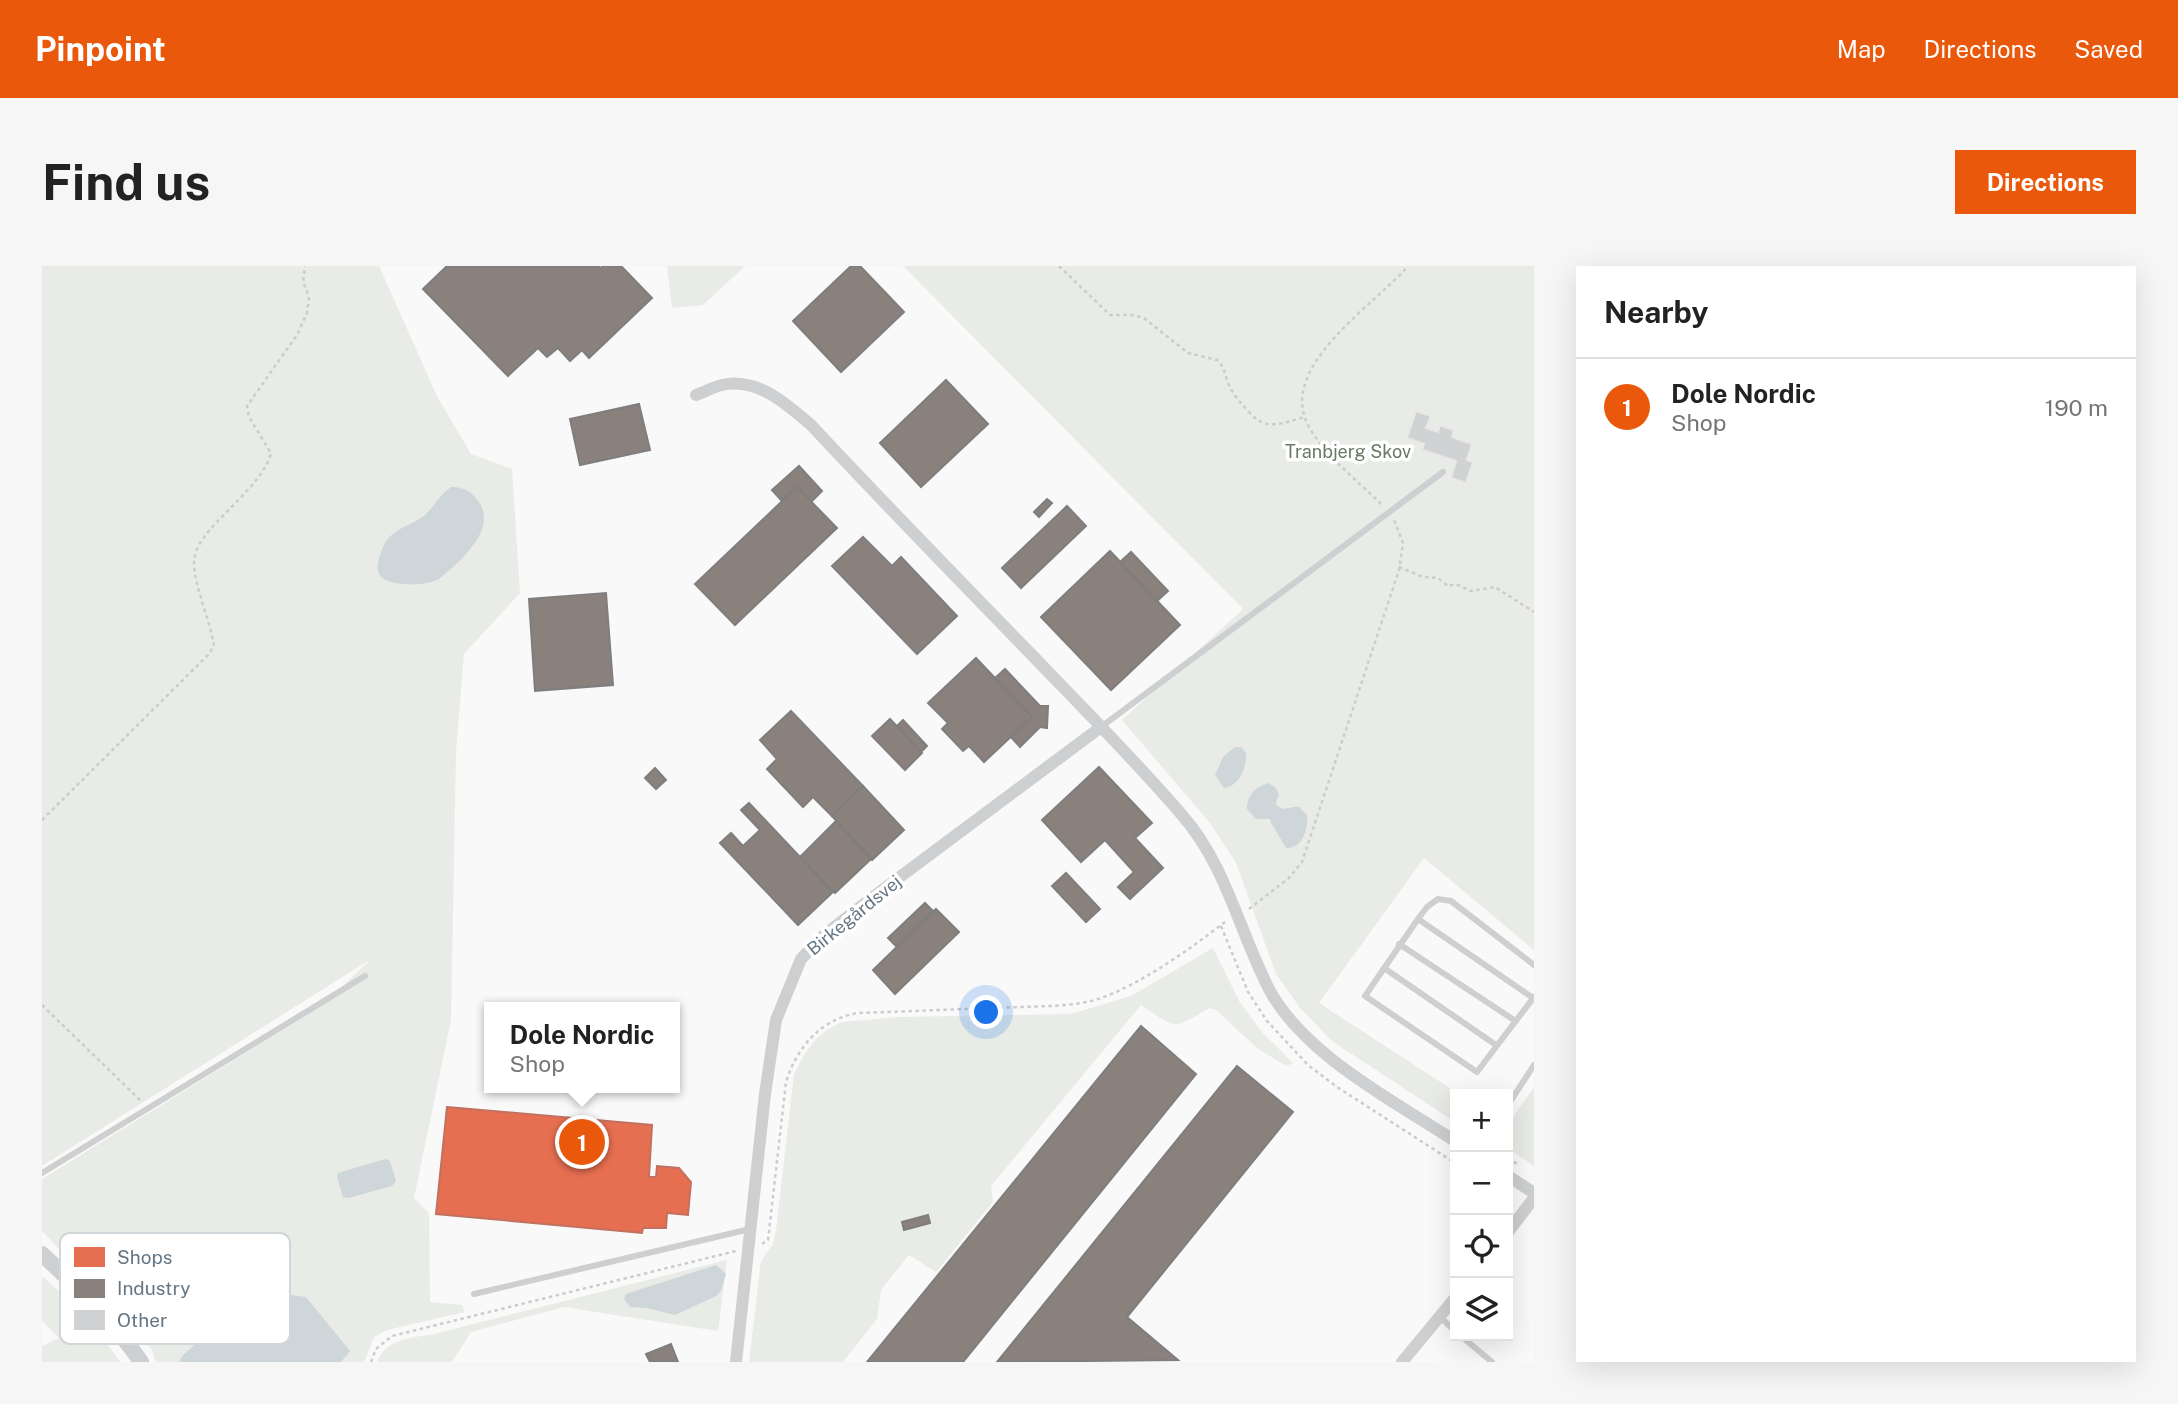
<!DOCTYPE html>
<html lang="en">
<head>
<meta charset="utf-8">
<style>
  :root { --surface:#fff; --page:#f6f6f6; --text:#222; --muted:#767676; --line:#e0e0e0; --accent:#ea580c }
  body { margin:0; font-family:"Public Sans",sans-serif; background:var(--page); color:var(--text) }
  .controls { position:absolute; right:21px; bottom:21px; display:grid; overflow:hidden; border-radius:0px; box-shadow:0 7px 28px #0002 }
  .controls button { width:63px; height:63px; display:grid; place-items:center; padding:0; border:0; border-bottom:2px solid var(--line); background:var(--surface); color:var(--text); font:35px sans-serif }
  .you { position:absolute; left:945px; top:747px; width:24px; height:24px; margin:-18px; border:5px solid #fff; border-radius:50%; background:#1a73e8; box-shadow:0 0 0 10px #1a73e833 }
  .badge { display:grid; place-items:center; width:46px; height:46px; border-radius:50%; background:var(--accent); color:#fff; font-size:23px; font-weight:700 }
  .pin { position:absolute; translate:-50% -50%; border:4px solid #fff; box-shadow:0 2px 7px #0006 }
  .popup { position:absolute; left:442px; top:736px; width:196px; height:91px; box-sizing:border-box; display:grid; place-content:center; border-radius:0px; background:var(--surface); filter:drop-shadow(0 2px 5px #0005); font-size:23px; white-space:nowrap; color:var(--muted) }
  .popup b { font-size:26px; color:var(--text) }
  .popup::after { content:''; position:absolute; left:50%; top:100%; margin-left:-14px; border:14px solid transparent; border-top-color:var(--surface) }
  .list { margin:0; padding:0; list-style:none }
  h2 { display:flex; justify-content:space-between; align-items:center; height:91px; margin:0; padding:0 28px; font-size:30px }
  h2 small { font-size:23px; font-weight:400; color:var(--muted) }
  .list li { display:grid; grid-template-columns:46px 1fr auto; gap:21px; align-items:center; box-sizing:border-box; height:98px; padding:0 28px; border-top:2px solid var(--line) }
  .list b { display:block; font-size:26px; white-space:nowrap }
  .list p { margin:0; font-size:23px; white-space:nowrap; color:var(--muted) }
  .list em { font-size:23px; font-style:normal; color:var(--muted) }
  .icon { flex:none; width:38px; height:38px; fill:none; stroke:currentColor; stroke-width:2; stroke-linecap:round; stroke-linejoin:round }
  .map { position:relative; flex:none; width:1492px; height:1096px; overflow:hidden; border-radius:0px }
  header { display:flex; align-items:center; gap:42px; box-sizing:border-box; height:98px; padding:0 35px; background:var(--accent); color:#fff }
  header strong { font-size:33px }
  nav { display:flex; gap:38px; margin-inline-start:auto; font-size:24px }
  .intro { display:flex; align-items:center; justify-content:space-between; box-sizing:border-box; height:168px; padding:0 42px }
  h1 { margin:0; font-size:49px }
  .button { padding:18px 32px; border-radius:0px; background:var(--accent); color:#fff; font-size:24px; font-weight:700 }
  main { display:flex; gap:42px; padding:0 42px }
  aside { flex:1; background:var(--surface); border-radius:0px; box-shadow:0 7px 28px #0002 }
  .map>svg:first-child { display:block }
  .green { fill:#e8ebe6; fill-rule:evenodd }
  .water { fill:#ced6d9 }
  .shops { fill:#e76f51; stroke:#c07160; stroke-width:2 }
  .industry { fill:#8a817c; stroke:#7f7e7e; stroke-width:2 }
  .building { fill:#d0d2d3; stroke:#e8e8e8; stroke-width:2 }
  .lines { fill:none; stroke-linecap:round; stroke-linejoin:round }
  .path { stroke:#cbcccd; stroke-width:2.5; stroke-dasharray:3.5 3.5; stroke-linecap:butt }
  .service { stroke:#cecfd0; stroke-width:6 }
  .minor { stroke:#cecfd0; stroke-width:12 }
  .tertiary { stroke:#cecfd0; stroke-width:16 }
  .labels { text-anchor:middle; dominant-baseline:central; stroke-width:7; stroke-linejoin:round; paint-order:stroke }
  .park-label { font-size:18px; fill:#687a64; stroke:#fff }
  .street-label { font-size:18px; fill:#657683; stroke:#fff }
  .key { fill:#fff; stroke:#d1d6da; stroke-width:2 }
  .key-label { font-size:19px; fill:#657683 }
</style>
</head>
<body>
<header>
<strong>Pinpoint</strong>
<nav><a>Map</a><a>Directions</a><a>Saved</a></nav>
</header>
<div class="intro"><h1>Find us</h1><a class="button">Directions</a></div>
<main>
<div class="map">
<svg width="1492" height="1096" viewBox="0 0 1492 1096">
  <rect width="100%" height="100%" fill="#f9f9f9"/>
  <g class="green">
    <polygon points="0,0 337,0 396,132 429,188 470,203 478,327 422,388 414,486 409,754 372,932 387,947 388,1036 420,1039 423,1046 345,1064 332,1071 322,1096 299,1096 307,1084 186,1049 140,1090 137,1096 114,1096 109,1082 0,965 0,913 281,739 329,693 0,900"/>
    <polygon points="625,0 703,0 661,39 630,42"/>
    <path d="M 861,0 L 1492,0 L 1492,684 L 1382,592 L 1277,737 L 1417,828 L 1413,828 L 1413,856 L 1290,775 L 1258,742 L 1234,708 L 1194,597 L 1168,557 L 1080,454 L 1201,343 ZM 1218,520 L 1236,533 L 1234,538 L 1239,543 L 1251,540 L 1231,558 L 1205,537 L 1208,529 Z"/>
    <path d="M 1171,682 L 1197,735 L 1220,766 L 1251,797 L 1245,800 L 1216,783 L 1174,744 L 1168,742 C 1128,764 1137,764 1099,739 L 949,920 L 951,936 L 894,1006 L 867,989 L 839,1024 L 835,1053 L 801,1096 L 707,1096 L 719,995 L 731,978 L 734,964 L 752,808 L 762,789 L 774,773 L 786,763 L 800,756 L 858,751 L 1029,748 L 1089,730 Z"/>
    <polygon points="1492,821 1492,900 1466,882 1466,858"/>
    <path d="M 685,994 L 676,1065 L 522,1041 L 429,1066 L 410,1096 L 335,1096 C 345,1072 369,1072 392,1068 Z"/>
    <polygon points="0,1010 46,1052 78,1096 0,1096 0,1080 17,1072 0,1055"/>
  </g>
  <g class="water">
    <path d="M 409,221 C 421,221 429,225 436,235 C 457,262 418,296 398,312 C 387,321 339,322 336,305 C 334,299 339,285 342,279 C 351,261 371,260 384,248 C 393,239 398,229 409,221 Z"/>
    <path d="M 1193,481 L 1199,481 L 1204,487 C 1205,502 1197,520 1182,522 L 1173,509 L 1181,491 Z"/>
    <path d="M 1226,517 L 1233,521 L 1237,528 L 1234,538 C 1240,547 1249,539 1257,541 L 1265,549 C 1266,564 1261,582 1244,582 L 1227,553 L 1214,553 L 1205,543 C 1204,530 1213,521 1226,517 Z"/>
    <polygon points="343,893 348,895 354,915 350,920 306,932 301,931 295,911 296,907"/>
    <polygon points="674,999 684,1008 679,1025 674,1030 633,1049 605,1042 588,1041 582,1033 584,1028"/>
    <polygon points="234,1027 264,1031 308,1085 299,1096 137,1096 140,1090 186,1049"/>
  </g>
  <polygon class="shops" points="405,841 610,859 607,911 614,911 615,900 637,902 649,916 646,949 625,947 624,962 601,962 600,967 394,948"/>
  <g class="industry">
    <polygon points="405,0 556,0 558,2 561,0 579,0 610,32 547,92 540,84 528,95 516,82 505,91 496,82 466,110 381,23"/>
    <polygon points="809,0 818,0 862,46 799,106 751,55"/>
    <polygon points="904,114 946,158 879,221 838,177"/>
    <polygon points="597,138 608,184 538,199 528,153"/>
    <polygon points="757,200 780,225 769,236 755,221 740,235 730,224"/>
    <polygon points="755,221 795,262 693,359 653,318"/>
    <polygon points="1005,233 1010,237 997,251 992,246"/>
    <polygon points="1025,240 1044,260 979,322 960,302"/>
    <polygon points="821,271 850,300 859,291 915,350 875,388 790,300"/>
    <polygon points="1068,285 1138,359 1069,424 999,351"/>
    <polygon points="1089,286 1126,325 1115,335 1078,296"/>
    <polygon points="564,327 571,419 493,425 487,333"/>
    <polygon points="934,392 990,451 942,496 927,480 921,485 900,463 906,457 886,437"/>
    <polygon points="963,403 998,440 1006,440 1005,462 998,461 978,481 969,471 990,451 953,412"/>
    <polygon points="749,445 821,520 790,550 771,531 761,541 725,503 735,493 718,474"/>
    <polygon points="848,453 880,487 863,504 830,470"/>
    <polygon points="861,454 885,480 879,486 855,460"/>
    <polygon points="1057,501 1110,557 1093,572 1121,602 1088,633 1076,621 1092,606 1063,574 1039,596 1000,554"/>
    <polygon points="613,502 624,514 614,523 603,512"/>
    <polygon points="821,520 862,564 830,594 790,550"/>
    <polygon points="707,537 791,626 756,659 678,577 689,567 701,580 718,564 699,544"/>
    <polygon points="794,555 829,593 793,627 758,591"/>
    <polygon points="1024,607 1058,643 1044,656 1010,620"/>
    <polygon points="883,637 891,645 855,681 846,672"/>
    <polygon points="894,643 917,666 853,728 831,704"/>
    <polygon points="1099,760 1154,808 921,1096 825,1096"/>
    <polygon points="1195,800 1251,846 1085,1051 1136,1094 955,1096"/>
    <polygon points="886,949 888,957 862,964 860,956"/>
    <polygon points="629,1078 636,1096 608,1096 604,1088"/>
  </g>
  <polygon class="building" points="1374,145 1389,150 1384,162 1396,166 1398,159 1412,164 1410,171 1430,178 1425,194 1431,196 1424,217 1409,212 1414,195 1380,184 1382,178 1365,172"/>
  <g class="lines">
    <g class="path">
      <path d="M 1017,0 L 1068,49 L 1090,49 L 1102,52 L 1146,87 L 1175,94 C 1183,101 1183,110 1187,119 C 1192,130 1199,137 1207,146 C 1224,166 1240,157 1263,151"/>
      <path d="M 1339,238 C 1316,215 1281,188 1266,159 C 1235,100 1335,37 1366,0"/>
      <polyline points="1357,301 1381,311 1396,312 1406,320 1414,318 1429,325 1453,321 1492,346"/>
      <path d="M 0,554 L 166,389 L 172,380 C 168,354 152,320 152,296 C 152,263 219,226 229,187 L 207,151 L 205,140 L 255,69 L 265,47 L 267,31 L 261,16 L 263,0"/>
      <polyline points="1207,643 1247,612 1260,596 1357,304 1361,277 1352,254"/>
      <polyline points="1179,660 1206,726 1225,755 1266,799 1295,821 1413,897"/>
      <polyline points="0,739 99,835"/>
      <polyline points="1466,892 1475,898"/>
      <path d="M 720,978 L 726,974 L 744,816 C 755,781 778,754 815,747 L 1008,740 C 1024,739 1041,738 1056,733 C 1098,719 1148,683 1183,656"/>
      <polyline points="329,1096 334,1083 350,1070 694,985"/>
    </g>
    <g class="service">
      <polyline points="1059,461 1401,206"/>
      <polyline points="1376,653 1491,732"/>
      <polyline points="1357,678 1472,754"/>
      <polyline points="1492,699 1409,635 1396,633 1385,641 1376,653 1323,730 1435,806 1492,731"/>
      <polyline points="1342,702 1454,779"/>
      <polyline points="1466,839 1492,799"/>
      <polyline points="0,907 323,710"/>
      <polyline points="432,1028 708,963"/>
      <polyline points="1398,1051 1413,1065"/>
      <polyline points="1419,1070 1450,1096"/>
    </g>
    <g class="minor">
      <path d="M 654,129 C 663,126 671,121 680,119 C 715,111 745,138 769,159 C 841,236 915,312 988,387 C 1040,441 1092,493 1140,549 C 1184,599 1197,665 1227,723 C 1262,789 1352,835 1413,875"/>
      <polyline points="1466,910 1492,927"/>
      <polyline points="1466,966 1492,932"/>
      <polyline points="694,1096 723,828 734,754 759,693 781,670 835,628 1059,461"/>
      <polyline points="1360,1096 1413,1032"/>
    </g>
    <path class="tertiary" d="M 0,988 C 36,1022 71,1054 99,1096"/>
  </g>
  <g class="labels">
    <g class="park-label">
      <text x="1306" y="185">Tranbjerg Skov</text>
    </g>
    <g class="street-label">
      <text transform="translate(812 649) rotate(-39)">Birkegårdsvej</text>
    </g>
  </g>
  <rect x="18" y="967" width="230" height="111" rx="10" class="key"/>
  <rect x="32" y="981" width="31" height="20" fill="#e76f51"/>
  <rect x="32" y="1013" width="31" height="19" fill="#8a817c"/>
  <rect x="32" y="1044" width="31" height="20" fill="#d0d2d3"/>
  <g class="key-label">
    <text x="75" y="998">Shops</text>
    <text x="75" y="1029">Industry</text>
    <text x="75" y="1061">Other</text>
  </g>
</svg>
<div class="controls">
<button>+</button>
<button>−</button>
<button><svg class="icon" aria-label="locate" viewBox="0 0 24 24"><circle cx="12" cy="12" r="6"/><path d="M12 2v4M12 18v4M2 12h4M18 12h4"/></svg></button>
<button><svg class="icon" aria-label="layers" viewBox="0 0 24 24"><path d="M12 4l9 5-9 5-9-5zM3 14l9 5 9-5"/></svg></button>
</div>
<div class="you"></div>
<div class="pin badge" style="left:540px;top:876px">1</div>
<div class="popup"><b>Dole Nordic</b>Shop</div>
</div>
<aside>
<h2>Nearby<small></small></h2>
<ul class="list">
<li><span class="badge">1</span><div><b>Dole Nordic</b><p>Shop</p></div><em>190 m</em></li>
</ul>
</aside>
</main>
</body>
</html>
